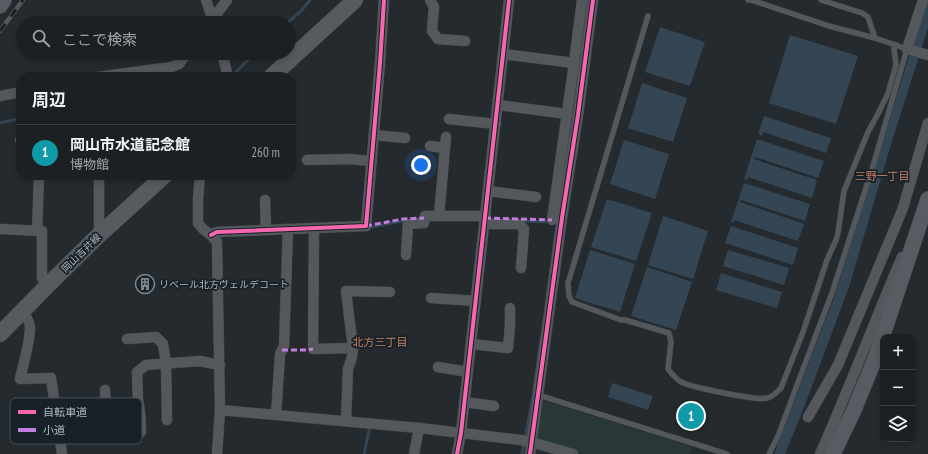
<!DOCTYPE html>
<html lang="ja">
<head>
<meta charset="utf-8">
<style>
  :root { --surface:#1c2022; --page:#25282a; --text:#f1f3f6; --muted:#a0a3a5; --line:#3a3e40; --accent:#db2777 }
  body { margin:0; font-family:"PT Sans Narrow","Noto Sans JP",sans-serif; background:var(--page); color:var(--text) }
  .controls { position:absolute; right:12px; bottom:12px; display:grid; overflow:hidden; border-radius:8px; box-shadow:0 2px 6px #0003 }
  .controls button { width:36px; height:36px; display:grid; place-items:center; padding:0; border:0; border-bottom:1px solid var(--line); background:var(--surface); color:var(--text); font:20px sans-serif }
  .you { position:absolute; left:421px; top:165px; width:14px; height:14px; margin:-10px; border:3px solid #fff; border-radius:50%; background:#1a73e8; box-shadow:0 0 0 6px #1a73e833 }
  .badge { display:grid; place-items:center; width:26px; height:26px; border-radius:50%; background:var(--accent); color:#fff; font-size:13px; font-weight:700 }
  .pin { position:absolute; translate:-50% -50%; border:2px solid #fff; box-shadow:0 1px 4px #0006 }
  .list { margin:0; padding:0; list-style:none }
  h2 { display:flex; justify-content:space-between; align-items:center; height:52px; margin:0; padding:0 16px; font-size:17px }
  h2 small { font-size:13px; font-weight:400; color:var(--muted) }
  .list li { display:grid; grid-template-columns:26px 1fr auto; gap:12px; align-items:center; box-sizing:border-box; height:56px; padding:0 16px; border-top:1px solid var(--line) }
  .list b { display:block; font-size:15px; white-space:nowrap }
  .list p { margin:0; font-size:13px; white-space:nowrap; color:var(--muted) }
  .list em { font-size:13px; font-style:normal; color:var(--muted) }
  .icon { flex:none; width:22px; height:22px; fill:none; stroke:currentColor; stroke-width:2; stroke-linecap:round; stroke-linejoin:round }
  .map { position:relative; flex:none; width:928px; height:454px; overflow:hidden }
  .search { position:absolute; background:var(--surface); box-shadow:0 2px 6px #0003; left:16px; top:16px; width:280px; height:44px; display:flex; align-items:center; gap:10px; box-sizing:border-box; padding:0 14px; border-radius:22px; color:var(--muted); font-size:15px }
  .panel { position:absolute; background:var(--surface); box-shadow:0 2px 6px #0003; left:16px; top:72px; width:280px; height:108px; border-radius:16px }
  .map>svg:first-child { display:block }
  .green { fill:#283837 }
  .water { fill:#344654 }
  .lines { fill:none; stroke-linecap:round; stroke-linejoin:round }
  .stream { stroke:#344654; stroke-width:3 }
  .lane-casing { stroke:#42474b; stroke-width:6 }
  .street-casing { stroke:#42474b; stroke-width:11 }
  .secondary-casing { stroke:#42474b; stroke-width:16 }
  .primary-casing { stroke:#42474b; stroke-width:17 }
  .lane { stroke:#54585d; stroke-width:5 }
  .street { stroke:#54585d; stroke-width:10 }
  .secondary { stroke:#585c62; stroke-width:15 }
  .primary { stroke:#565b5f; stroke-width:16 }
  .rail-casing { stroke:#54585b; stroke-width:4.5 }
  .rail { stroke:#192128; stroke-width:3; stroke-dasharray:9; stroke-linecap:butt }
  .quiet { stroke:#c07fdc; stroke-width:3; stroke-dasharray:6 3; stroke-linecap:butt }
  .cycleway-casing { stroke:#192128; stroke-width:6 }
  .cycleway { stroke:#f766af; stroke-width:4 }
  .labels { text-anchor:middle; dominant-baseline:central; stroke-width:3.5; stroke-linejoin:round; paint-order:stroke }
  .street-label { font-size:10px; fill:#aeb7c0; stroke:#192128 }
  .poi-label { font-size:10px; fill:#aeb7c0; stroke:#192128; text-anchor:start }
  .neighbourhood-label { font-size:11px; fill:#c58164; stroke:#192128 }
  .key { fill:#192128; stroke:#464e56; stroke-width:1 }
  .key-label { font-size:11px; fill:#aeb7c0 }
</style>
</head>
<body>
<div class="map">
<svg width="928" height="454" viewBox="0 0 928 454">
  <rect width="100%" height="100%" fill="#252a2e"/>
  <polygon class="green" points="542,400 693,447 689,454 583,454 537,439"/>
  <g class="water">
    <polygon points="928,0 928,28 892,141 849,287 805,405 785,454 774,454 835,295 913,44"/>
    <polygon points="660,27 705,42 690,86 645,72"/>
    <polygon points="790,35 858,56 836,124 769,103"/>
    <polygon points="642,83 687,98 673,142 628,128"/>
    <polygon points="764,116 831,138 826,153 763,132 762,136 758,134"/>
    <polygon points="757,139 824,161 818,178 755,157 754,159 817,180 812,198 748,177 747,180 744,179"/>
    <polygon points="624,140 669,154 655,199 610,184"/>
    <polygon points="744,183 810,204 805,221 741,200 740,202 804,224 798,241 734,220 733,223 731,222"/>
    <polygon points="607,199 652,213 636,261 591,247"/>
    <polygon points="663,216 708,231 693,279 648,265"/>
    <polygon points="731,226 798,248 793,265 725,243"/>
    <polygon points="590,250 635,264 620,312 575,298"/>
    <polygon points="728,250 789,268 784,285 723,266"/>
    <polygon points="647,267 692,282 676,330 631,316"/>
    <polygon points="721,273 782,292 777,308 716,290"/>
    <polygon points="612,383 653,396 648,410 608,397"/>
  </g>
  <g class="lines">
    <g class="stream">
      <polyline points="287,23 301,11 310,0"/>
      <polyline points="231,77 248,60 254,53"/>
      <polyline points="0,123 21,118"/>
      <polyline points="562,188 588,0"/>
      <polyline points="521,221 551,222"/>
      <polyline points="367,228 407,220"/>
      <polyline points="364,454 370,426 371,426"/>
      <polyline points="522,454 533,396 541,339"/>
    </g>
    <g class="lane-casing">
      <g id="lane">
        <polyline points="748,0 751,0 829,26 875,38"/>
        <path d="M 648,16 L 568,283 L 569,296 L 572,302 L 621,320 L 625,320 L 669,333 L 671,342 L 668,369 C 672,374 676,379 681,382 C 691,387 757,401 767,398 C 773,397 777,392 781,388 L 803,332 L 827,260 L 836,240 L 838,233 L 844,191 L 868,132 L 880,110 L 888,93 L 896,65 L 894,49 L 896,45"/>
        <polyline points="538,395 727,454"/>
        <polyline points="769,454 778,436 800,377 832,293 873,166 907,49 875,38 868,17 862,13 821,0"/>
      </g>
    </g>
    <g class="street-casing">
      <g id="street">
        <polyline points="206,0 214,23"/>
        <polyline points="430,0 434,7 432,31 438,39 465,41"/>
        <polyline points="923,0 907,49 928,55"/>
        <polyline points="210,23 227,0"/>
        <polyline points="222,53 228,77"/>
        <polyline points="503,54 574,63"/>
        <polyline points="98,77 172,67 179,64 187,53"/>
        <polyline points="0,96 21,92"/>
        <polyline points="498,105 567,114"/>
        <polyline points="449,119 496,124"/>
        <polyline points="374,135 405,138"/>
        <polyline points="20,140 21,140"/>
        <polyline points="430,146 445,148"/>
        <polyline points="307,160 348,159 372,161"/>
        <polyline points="99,175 99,235"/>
        <polyline points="200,175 198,200 198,223 203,229 211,235 217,242 220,410 217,454"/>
        <polyline points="488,191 536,197"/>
        <polyline points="265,200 266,230"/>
        <polyline points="439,216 446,137"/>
        <polyline points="552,220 574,63 582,0"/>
        <polyline points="485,224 519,224 524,229 521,268"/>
        <polyline points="314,228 313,349 353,348"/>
        <polyline points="0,229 42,231 42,278 48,285"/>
        <polyline points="37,231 39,175"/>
        <polyline points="211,235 217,232 366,226 380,63 384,0"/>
        <polyline points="406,255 408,224 424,223 425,216 486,216"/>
        <polyline points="431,298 476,301"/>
        <path d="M 23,311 C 26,316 30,322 30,328 C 30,343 23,364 20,379 L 51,378 L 62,454"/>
        <polyline points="127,339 156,337 163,344 166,363 167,420"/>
        <polyline points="471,344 508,348 510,325 510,308"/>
        <polyline points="438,367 468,372"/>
        <polyline points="105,390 107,431"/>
        <polyline points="138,401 140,412 141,432"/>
        <polyline points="464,402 494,406"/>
        <polyline points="220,410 419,428 521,440 531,442 573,454"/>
        <polyline points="85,414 131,408 138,401 137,372 146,365 200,361 220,365"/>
        <polyline points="276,415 280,354 284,346 288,229"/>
        <polyline points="808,417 838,365 903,208 928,123"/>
        <polyline points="346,421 348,369 352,357 353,348 346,291 390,292"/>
        <polyline points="414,454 419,428"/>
        <polyline points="457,454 461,433 509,0"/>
        <polyline points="530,454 562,218 578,115 593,0"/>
        <path d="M 820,454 C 849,389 874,322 902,257"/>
      </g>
    </g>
    <g class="secondary-casing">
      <g id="secondary">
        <polyline points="0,6 4,0"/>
        <polyline points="833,454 854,410 876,356 928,199"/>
      </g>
    </g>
    <g class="primary-casing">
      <g id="primary">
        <polyline points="271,77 355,0"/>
        <polyline points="0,334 48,285 99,235 165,175"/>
      </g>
    </g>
    <use href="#lane" class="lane"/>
    <use href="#street" class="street"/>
    <use href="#secondary" class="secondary"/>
    <use href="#primary" class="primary"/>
    <g class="rail-casing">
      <polyline id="rail" points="0,31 23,0"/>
    </g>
    <use href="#rail" class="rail"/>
    <g class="quiet">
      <polyline points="485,218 552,220"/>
      <polyline points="366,226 403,219 424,218"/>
      <polyline points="282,350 308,350 313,349"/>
    </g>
    <g class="cycleway-casing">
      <g id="cycleway">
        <polyline points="211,235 217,232 366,226 380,63 384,0"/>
        <polyline points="457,454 461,433 509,0"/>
        <polyline points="530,454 562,218 578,115 593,0"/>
      </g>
    </g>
    <use href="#cycleway" class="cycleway"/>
  </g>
  <defs>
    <g id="building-ring" transform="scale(1)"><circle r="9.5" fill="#192128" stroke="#7e868d" stroke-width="1.5"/><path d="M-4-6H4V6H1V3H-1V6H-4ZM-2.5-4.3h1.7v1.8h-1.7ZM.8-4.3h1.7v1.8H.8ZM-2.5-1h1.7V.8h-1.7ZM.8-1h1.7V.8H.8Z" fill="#7e868d"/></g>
  </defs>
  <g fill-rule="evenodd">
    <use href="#building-ring" x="145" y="284"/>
  </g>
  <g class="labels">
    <g class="street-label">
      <text transform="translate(81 253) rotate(-44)">岡山吉井線</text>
    </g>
    <g class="poi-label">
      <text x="159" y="284">リベール北方ヴェルデコート</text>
    </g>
    <g class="neighbourhood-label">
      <text x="882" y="176">三野一丁目</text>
      <text x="380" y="342">北方三丁目</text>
    </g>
  </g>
  <rect x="10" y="398" width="132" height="46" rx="6" class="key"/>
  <rect x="18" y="410" width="18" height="4" fill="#f766af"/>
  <rect x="18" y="428" width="18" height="4" fill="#c07fdc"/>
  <g class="key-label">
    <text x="43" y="416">自転車道</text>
    <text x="43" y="434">小道</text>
  </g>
</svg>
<div class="controls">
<button>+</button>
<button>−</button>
<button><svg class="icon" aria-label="layers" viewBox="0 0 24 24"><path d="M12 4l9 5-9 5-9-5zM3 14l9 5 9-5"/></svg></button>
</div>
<div class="you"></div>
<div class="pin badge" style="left:691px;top:416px;background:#0f9aa8">1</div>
<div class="search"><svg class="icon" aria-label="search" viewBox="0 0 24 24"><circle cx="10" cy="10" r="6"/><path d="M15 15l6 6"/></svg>ここで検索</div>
<section class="panel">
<h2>周辺<small></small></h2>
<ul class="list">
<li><span class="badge" style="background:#0f9aa8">1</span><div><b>岡山市水道記念館</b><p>博物館</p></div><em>260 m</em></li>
</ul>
</section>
</div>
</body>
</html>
